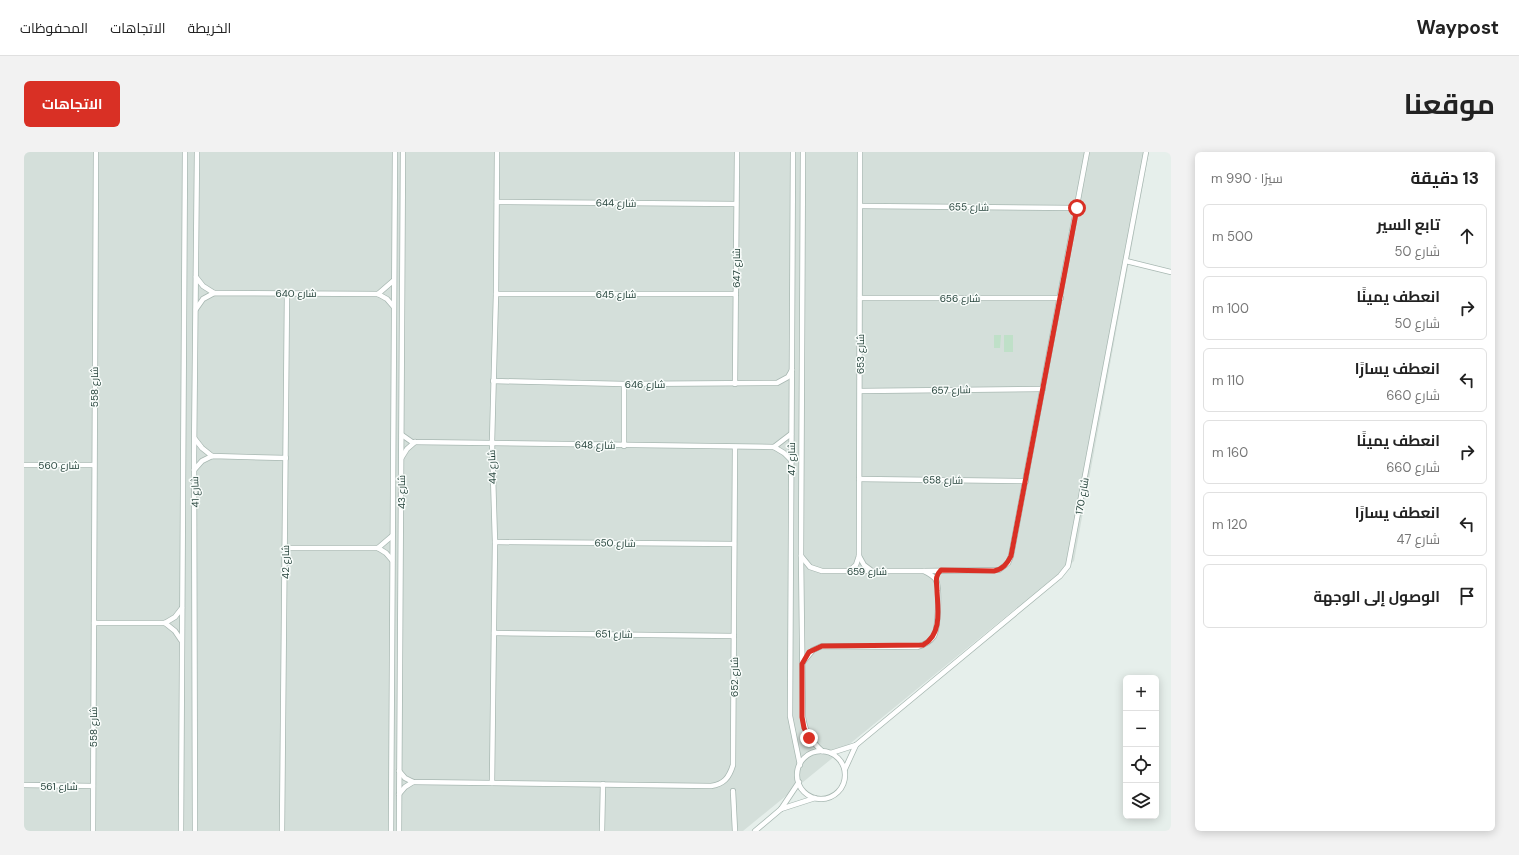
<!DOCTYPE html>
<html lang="ar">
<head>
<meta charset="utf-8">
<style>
  :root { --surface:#fff; --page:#f2f2f2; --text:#222; --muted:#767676; --line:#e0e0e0; --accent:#d93025 }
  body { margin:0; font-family:"DM Sans",Cairo,sans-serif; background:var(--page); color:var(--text); direction:rtl }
  .controls { position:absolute; right:12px; bottom:12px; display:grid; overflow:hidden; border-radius:6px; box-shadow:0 2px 10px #0003 }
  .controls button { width:36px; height:36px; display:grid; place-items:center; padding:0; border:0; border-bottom:1px solid var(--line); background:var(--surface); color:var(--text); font:20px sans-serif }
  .stop { position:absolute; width:12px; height:12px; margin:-9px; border:3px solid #d93025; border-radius:50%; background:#fff }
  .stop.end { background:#d93025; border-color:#fff; box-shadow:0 1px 4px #0008 }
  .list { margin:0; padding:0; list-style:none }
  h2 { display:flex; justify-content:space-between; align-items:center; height:52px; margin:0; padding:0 16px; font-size:17px }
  h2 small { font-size:13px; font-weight:400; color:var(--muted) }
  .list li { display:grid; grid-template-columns:26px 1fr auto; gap:12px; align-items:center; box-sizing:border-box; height:64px; margin:0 8px 8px; padding:0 8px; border:1px solid var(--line); border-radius:6px }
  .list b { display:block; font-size:15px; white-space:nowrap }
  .list p { margin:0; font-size:13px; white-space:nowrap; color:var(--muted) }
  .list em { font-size:13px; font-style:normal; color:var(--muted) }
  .icon { flex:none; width:22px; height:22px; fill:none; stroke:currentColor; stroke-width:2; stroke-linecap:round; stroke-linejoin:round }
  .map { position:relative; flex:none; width:1147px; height:679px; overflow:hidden; direction:ltr; border-radius:6px }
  header { display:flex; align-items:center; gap:24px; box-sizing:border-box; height:56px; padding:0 20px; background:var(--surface); border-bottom:1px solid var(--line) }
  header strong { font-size:19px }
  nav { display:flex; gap:22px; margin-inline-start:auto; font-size:14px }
  .intro { display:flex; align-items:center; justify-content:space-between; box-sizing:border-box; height:96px; padding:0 24px }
  h1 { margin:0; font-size:28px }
  .button { padding:10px 18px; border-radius:6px; background:var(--accent); color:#fff; font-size:14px; font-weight:700 }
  main { display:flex; gap:24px; padding:0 24px }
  aside { flex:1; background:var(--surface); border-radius:6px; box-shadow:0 2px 10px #0003 }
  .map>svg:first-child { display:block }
  .built { fill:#d4dfda }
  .green { fill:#bfe0c8 }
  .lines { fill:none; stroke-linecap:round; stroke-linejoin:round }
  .street-casing { stroke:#a8b8b2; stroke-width:6 }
  .street { stroke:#fff; stroke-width:4.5 }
  .route { stroke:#d93025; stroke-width:5 }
  .labels { text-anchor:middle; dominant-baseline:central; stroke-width:3; stroke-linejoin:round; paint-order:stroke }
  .street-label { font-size:10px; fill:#24423a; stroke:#f7fbf9 }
</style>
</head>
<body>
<header>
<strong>Waypost</strong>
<nav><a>الخريطة</a><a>الاتجاهات</a><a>المحفوظات</a></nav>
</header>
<div class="intro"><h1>موقعنا</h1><a class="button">الاتجاهات</a></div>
<main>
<aside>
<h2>13 دقيقة<small>سيرًا · 990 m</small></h2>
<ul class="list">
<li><svg class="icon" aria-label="ahead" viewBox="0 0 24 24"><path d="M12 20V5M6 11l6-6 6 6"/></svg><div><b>تابع السير</b><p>شارع 50</p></div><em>500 m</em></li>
<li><svg class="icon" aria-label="right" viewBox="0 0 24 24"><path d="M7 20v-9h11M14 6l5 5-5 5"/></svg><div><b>انعطف يمينًا</b><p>شارع 50</p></div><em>100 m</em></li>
<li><svg class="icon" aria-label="left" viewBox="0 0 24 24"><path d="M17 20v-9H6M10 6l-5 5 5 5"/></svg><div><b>انعطف يسارًا</b><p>شارع 660</p></div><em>110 m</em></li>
<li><svg class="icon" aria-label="right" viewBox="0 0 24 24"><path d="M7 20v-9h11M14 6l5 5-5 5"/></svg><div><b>انعطف يمينًا</b><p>شارع 660</p></div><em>160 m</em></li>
<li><svg class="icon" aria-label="left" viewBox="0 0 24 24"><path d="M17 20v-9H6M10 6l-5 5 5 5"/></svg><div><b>انعطف يسارًا</b><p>شارع 47</p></div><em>120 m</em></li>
<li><svg class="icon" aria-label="arrive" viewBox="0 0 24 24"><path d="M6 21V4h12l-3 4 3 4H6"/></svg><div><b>الوصول إلى الوجهة</b></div></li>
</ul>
</aside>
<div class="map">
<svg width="1147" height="679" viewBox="0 0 1147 679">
  <rect width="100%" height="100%" fill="#e6efeb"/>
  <polygon class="built" points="0,0 1125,0 1050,409 719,679 0,679"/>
  <g class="green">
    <polygon points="970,183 977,183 976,196 970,196"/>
    <rect x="980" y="183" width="9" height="17"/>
  </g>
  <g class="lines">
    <g class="street-casing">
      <g id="street">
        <polyline points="769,0 766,564 776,613"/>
        <path d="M 779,0 L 777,403 L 779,565 C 781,580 787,589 798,599"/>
        <polyline points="473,50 712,52"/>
        <polyline points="837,54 1053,56"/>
        <polyline points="1102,109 1147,120"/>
        <polyline points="172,125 179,134 190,141"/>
        <polyline points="354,142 369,129"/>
        <polyline points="472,142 712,142"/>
        <polyline points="836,146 1037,146"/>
        <polyline points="172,157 179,147 190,141 354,142 363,147 369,154"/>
        <polyline points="469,229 600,232 753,231 764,225 768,218"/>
        <polyline points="600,232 600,294"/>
        <polyline points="711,232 713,0"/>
        <polyline points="836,239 1019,237"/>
        <polyline points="378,283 388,290 750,295 760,301 768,309"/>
        <polyline points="171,287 178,296 188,304"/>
        <polyline points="750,295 767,282"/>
        <polyline points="378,305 383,297 391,290"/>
        <polyline points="0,313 70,313"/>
        <polyline points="170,318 178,309 188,304 262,306"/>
        <polyline points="835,327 1002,329"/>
        <polyline points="471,390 710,392"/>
        <polyline points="261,396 354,396 362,401 368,408"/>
        <polyline points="354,396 368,384"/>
        <path d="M 777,404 L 786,415 L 798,419 L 900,419 C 904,421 910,424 912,428 C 916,437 914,476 910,484 C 906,490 900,493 893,495 L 798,494 L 789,498 L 779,510"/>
        <polyline points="835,404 840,413 848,419"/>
        <polyline points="825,419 832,413 835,404 836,0"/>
        <polyline points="900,419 975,418 984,411 987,404 1063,0"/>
        <polyline points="70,471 141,471 151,465 158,456"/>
        <polyline points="141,471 151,479 157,488"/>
        <polyline points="470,481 710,484"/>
        <circle cx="797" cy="623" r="24"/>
        <polyline points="807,601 832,593 1036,424 1044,414 1122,0"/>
        <polyline points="821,617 832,593"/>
        <path d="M 375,619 L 381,626 L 389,630 L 687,634 C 700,632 705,626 709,613 L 711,295"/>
        <polyline points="468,631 471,390 468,290 472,142 473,0"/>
        <polyline points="0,633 69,634"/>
        <polyline points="709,639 711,679"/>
        <polyline points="375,642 381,635 389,630"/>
        <polyline points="757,657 791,646"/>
        <polyline points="69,679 72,0"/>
        <polyline points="157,679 161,0"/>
        <polyline points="171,679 170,304 173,0"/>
        <polyline points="258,679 263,141"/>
        <polyline points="367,679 371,0"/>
        <polyline points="375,679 379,0"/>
        <polyline points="578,679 579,632"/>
        <polyline points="731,679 757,657 775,630"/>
      </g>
    </g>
    <use href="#street" class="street"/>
  </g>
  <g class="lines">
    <path class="route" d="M 785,586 L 780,576 L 778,565 L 778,512 L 785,500 L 798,494 L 899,493 C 918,483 914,458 913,439 C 913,430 910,425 917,418 L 970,419 C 979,417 983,412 987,404 L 1053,56"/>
  </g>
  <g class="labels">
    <g class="street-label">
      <text transform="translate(592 51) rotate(1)">شارع 644</text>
      <text transform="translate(945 55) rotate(1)">شارع 655</text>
      <text transform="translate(712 116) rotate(-90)">شارع 647</text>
      <text x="272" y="141">شارع 640</text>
      <text x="592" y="142">شارع 645</text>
      <text x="936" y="146">شارع 656</text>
      <text transform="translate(836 202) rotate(-90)">شارع 653</text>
      <text x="621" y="232">شارع 646</text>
      <text transform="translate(70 235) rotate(-90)">شارع 558</text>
      <text transform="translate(927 238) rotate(-1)">شارع 657</text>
      <text transform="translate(571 293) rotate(1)">شارع 648</text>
      <text transform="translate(767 307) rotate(-90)">شارع 47</text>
      <text x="35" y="313">شارع 560</text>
      <text transform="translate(468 315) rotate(-92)">شارع 44</text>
      <text transform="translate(919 328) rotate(1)">شارع 658</text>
      <text transform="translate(171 340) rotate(-91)">شارع 41</text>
      <text transform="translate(377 340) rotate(-90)">شارع 43</text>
      <text transform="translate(1058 344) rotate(-80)">شارع 170</text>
      <text transform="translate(591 391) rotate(1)">شارع 650</text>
      <text transform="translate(261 410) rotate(-90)">شارع 42</text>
      <text x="843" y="419">شارع 659</text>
      <text transform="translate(590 482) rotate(1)">شارع 651</text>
      <text transform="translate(710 525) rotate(-90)">شارع 652</text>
      <text transform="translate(69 575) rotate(-90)">شارع 558</text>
      <text x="35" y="634">شارع 561</text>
    </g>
  </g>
</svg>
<div class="controls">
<button>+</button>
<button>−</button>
<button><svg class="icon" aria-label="locate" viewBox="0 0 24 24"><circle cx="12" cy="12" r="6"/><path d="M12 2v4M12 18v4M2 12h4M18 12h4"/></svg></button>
<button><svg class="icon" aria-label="layers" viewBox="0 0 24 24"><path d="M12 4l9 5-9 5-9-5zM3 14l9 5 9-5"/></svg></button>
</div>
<div class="stop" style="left:1053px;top:56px"></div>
<div class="stop end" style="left:785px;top:586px"></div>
</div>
</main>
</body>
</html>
